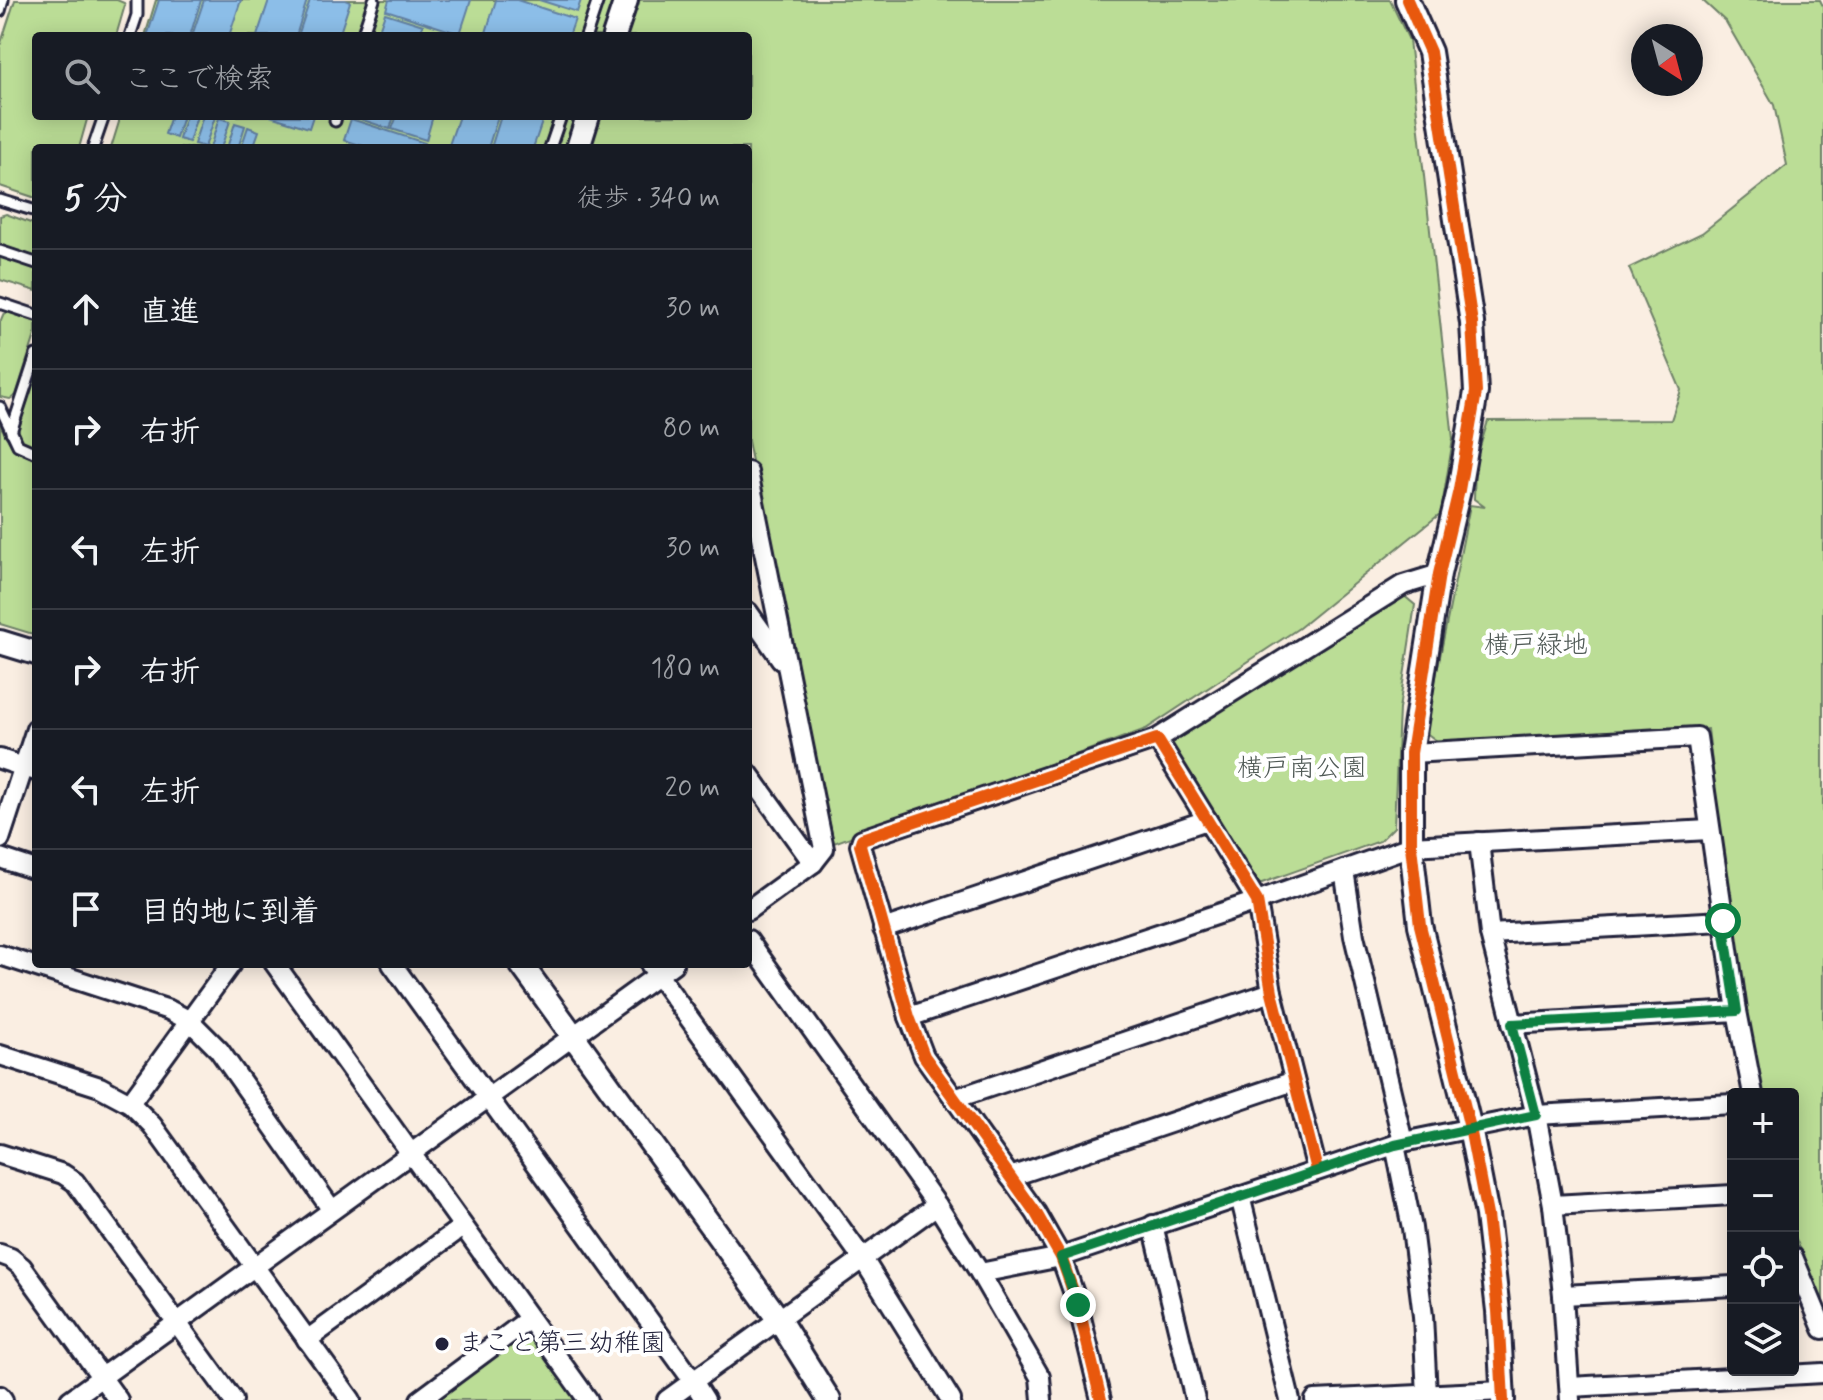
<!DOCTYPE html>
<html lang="ja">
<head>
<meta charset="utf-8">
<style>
  :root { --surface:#171b24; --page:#20242c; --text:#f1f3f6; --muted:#9ea1a6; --line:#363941 }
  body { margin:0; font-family:Mynerve,"Klee One",sans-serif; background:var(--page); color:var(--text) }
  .controls { position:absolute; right:24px; bottom:24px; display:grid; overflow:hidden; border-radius:8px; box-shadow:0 4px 20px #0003 }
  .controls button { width:72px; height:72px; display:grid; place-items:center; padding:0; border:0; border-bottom:2px solid var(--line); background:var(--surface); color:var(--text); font:40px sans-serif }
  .compass { position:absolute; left:1631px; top:24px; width:72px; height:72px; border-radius:50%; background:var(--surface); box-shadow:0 4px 20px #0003; rotate:144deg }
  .stop { position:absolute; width:24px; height:24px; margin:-18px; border:6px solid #0b8043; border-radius:50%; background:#fff }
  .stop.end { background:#0b8043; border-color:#fff; box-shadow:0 2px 8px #0008 }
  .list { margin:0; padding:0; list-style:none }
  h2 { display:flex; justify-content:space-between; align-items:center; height:104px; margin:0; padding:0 32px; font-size:34px }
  h2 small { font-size:26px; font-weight:400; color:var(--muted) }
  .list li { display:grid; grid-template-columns:52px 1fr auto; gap:24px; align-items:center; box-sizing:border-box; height:120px; padding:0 32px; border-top:2px solid var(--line) }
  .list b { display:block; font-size:30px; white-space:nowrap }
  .list em { font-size:26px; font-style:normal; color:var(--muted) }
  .icon { flex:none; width:44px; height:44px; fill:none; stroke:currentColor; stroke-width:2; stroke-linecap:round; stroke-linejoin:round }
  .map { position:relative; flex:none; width:1823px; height:1400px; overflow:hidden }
  .search { position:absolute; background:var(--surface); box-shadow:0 4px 20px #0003; left:32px; top:32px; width:720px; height:88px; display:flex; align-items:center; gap:20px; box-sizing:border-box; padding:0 28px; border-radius:8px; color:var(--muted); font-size:30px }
  .panel { position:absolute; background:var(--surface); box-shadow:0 4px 20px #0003; left:32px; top:144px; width:720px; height:824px; border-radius:8px }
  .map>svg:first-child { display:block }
  .green { fill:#bbdd96; stroke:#6e8068; stroke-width:2 }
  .water { fill:#8cbee8; stroke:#6280a3; stroke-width:2 }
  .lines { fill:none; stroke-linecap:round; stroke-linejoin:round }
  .service-casing { stroke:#22223b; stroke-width:15 }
  .minor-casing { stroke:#22223b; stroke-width:24 }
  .tertiary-casing { stroke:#22223b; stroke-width:28 }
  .service { stroke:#fff; stroke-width:9 }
  .minor { stroke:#fff; stroke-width:18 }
  .tertiary { stroke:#fff; stroke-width:22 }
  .cycleway-casing { stroke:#fff; stroke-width:17 }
  .cycleway { stroke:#e8590c; stroke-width:12 }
  .route { stroke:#0b8043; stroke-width:10 }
  .poi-dot { fill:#22223b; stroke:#fff; stroke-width:3 }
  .labels { text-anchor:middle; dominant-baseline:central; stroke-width:8; stroke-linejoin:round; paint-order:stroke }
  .park-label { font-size:26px; fill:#505a56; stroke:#fff }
  .poi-label { font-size:26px; fill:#22223b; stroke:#fff; text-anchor:start }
</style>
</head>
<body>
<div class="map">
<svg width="1823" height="1400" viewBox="0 0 1823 1400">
  <rect width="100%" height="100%" fill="#faeee2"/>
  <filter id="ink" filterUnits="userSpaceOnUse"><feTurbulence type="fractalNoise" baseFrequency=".0125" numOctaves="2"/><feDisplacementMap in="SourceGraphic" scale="16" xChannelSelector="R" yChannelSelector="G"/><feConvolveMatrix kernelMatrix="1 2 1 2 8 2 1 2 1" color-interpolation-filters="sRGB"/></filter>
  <g filter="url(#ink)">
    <g class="green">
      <polygon points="15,0 117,0 124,3 125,5 116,36 36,36 36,116 88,116 79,148 36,148 36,198 0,186 0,46"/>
      <polygon points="156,0 368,0 356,36 145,36"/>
      <polygon points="380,0 592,0 580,36 368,36"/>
      <polygon points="604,0 613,0 601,36 592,36"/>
      <polygon points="633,0 1390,0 1409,40 1453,439 1441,513 1299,628 1146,729 834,843 782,612 748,441 748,148 590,148 599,116 748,116 748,36 622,36"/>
      <polygon points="1702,0 1820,0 1823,6 1823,1303 1793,1232 1793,1094 1757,1094 1741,1004 1708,729 1441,744 1425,732 1470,505 1485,507 1474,499 1475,463 1488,421 1671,420 1681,390 1629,268 1702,233 1787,165 1774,105 1726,22"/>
      <polygon points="119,116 330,116 329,119 340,123 342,116 554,116 544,148 111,148 119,122"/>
      <polygon points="566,116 576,116 565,148 556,148"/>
      <polygon points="6,214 36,225 36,258 0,246 0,216"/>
      <polygon points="0,257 36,268 36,291 0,280"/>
      <polygon points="8,312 36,322 36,332 16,395 10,399 0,397 0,322 3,315"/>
      <polygon points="36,369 36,447 23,442 17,430"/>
      <path d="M 0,424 C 10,445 12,452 36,459 L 36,635 L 0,624 Z"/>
      <polygon points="1402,594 1415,605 1399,709 1394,827 1380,841 1259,884 1166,740"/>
      <polygon points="518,1331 530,1331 579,1400 424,1400"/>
    </g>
    <g class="water">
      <polygon points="159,0 201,0 190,36 147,36"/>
      <polygon points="204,0 241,0 229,36 192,36"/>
      <polygon points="269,0 307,0 296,36 257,36"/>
      <polygon points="310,0 345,0 350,2 339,36 298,36"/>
      <polygon points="389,0 471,0 460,34 386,10"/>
      <polygon points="496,0 517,0 575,19 569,36 485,36"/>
      <polygon points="539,0 581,0 577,12"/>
      <polygon points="385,13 423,25 420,36 377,36"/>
      <polygon points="171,116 183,116 176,138 165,134"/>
      <polygon points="186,116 197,116 189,142 179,139"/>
      <polygon points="203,116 215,117 205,147 194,144"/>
      <polygon points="270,116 313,116 309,128"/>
      <polygon points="351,116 394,116 390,129"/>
      <polygon points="397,116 433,116 426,140 392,129"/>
      <polygon points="459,116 498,116 488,148 448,148"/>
      <polygon points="501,116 544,116 533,148 491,148"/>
      <polygon points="219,118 230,121 221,148 210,148"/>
      <polygon points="351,119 425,143 423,148 370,148 344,140"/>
      <polygon points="235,123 245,126 238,148 227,148"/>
      <polygon points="248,127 259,131 253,148 241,148"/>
    </g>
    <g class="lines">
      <g class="service-casing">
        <g id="service">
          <polyline points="0,11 3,0"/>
          <polyline points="130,36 137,15 137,0"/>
          <polyline points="362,36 374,0"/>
          <polyline points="586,36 598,0"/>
          <polyline points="335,121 336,116"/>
          <polyline points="93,148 104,116"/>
          <polyline points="550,148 561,116"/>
          <polyline points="0,200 36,211"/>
          <polyline points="0,251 36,263"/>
          <polyline points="0,303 36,315"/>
          <polyline points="0,407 18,445 36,453"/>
          <polyline points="11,432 36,355"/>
        </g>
      </g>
      <g class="minor-casing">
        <g id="minor">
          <polyline points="748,472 824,849 813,863 748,910"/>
          <polyline points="748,612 781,659"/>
          <polyline points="1157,739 1403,585 1439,574"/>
          <polyline points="1411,753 1697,737 1737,1011 1753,1094"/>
          <polyline points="0,759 36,771"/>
          <polyline points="748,773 813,863"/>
          <polyline points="0,839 36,729"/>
          <polyline points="1479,842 1490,934 1536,1115 1553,1205 1563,1295 1570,1400"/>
          <polyline points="0,858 36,870"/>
          <polyline points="1344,870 1354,936 1403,1142"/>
          <polyline points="883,929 1207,820"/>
          <polyline points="1490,934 1723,921"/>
          <polyline points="748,940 937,1205 980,1273 1040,1377 1042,1400"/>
          <polyline points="0,955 169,1010 190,1021 219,1050 332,1210"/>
          <polyline points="275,964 588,1400"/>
          <polyline points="392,964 693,1381 705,1400"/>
          <polyline points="650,964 863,1259 951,1400"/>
          <polyline points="909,1017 1257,901 1411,846 1709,830"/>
          <polyline points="1512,1024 1737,1011"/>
          <polyline points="0,1055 100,1087 130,1103 152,1125 351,1400"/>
          <polyline points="954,1099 1272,992"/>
          <polyline points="130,1103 231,964"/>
          <polyline points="1395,1145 1412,1228 1423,1316 1427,1395"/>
          <polyline points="0,1154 63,1174 75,1182 233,1400"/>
          <polyline points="1010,1177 1294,1081"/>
          <polyline points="1240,1196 1290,1400"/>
          <polyline points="1553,1205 1733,1195"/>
          <polyline points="1153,1225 1195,1400"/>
          <polyline points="0,1254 11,1258 22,1267 118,1400"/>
          <polyline points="1793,1257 1823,1329"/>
          <polyline points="980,1273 1061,1257 1403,1142 1536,1115 1733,1104"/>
          <polyline points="1563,1295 1733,1286"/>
          <polyline points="307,1340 462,1227"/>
          <polyline points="1570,1387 1823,1373"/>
          <polyline points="0,1396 3,1400"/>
          <polyline points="70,1400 673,964"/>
          <polyline points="420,1400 529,1319"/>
          <polyline points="667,1400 937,1205"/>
          <polyline points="1101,1400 1078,1305 1061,1257 1036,1213 924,1056 909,1017 860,845 862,839 1157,739 1257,901 1272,992 1317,1170"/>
          <polyline points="1315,1400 1502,1391"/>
        </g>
      </g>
      <g class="tertiary-casing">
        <g id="tertiary">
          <polyline points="1407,0 1430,52 1472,323 1476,392 1459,490 1439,574 1411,753 1411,846 1420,925 1470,1128 1487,1215 1498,1311 1503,1400"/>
          <polyline points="614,36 626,0"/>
          <polyline points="578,148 588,116"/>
          <polyline points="0,642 36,653"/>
          <polyline points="521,964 779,1320 829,1400"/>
        </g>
      </g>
      <use href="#service" class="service"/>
      <use href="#minor" class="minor"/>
      <use href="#tertiary" class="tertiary"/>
      <g class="cycleway-casing">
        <g id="cycleway">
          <polyline points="1407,0 1430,52 1472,323 1476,392 1459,490 1439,574 1411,753 1411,846 1420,925 1470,1128 1487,1215 1498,1311 1503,1400"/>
          <polyline points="1101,1400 1078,1305 1061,1257 1036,1213 924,1056 909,1017 860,845 862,839 1157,739 1257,901 1272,992 1317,1170"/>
        </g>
      </g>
      <use href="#cycleway" class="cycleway"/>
    </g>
  </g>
  <g class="lines" filter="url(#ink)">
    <polyline class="route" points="1078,1305 1061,1257 1395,1145 1536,1115 1512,1024 1737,1011 1723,921"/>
  </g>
  <circle class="poi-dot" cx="442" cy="1344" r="8"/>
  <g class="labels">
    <g class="park-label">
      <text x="1536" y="646">横戸緑地</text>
      <text x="1302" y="769">横戸南公園</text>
    </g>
    <g class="poi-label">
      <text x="458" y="1344">まこと第三幼稚園</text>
    </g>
  </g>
</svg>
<div class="controls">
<button>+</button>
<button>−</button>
<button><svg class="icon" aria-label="locate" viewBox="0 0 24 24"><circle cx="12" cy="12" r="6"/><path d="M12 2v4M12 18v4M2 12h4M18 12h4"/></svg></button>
<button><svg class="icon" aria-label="layers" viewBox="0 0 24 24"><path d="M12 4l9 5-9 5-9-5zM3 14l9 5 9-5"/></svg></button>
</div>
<svg class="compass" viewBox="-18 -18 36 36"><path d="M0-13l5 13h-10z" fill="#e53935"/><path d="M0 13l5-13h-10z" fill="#9ea1a6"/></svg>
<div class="stop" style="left:1723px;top:921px"></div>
<div class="stop end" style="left:1078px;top:1305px"></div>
<div class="search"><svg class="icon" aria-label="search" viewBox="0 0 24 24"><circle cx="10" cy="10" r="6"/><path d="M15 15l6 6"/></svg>ここで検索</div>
<section class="panel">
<h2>5 分<small>徒歩 · 340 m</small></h2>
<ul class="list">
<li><svg class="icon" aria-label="ahead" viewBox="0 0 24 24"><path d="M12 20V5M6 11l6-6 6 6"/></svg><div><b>直進</b></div><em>30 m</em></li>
<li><svg class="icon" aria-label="right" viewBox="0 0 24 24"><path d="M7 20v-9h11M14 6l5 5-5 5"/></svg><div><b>右折</b></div><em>80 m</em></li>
<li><svg class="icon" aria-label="left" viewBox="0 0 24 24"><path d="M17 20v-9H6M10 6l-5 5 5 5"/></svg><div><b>左折</b></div><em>30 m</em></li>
<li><svg class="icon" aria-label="right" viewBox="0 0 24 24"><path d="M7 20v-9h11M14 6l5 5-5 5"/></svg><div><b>右折</b></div><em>180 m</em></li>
<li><svg class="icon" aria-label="left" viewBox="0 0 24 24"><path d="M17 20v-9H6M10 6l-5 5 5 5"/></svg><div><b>左折</b></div><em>20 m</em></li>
<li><svg class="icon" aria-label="arrive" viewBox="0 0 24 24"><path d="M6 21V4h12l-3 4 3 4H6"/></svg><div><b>目的地に到着</b></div></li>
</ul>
</section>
</div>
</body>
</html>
